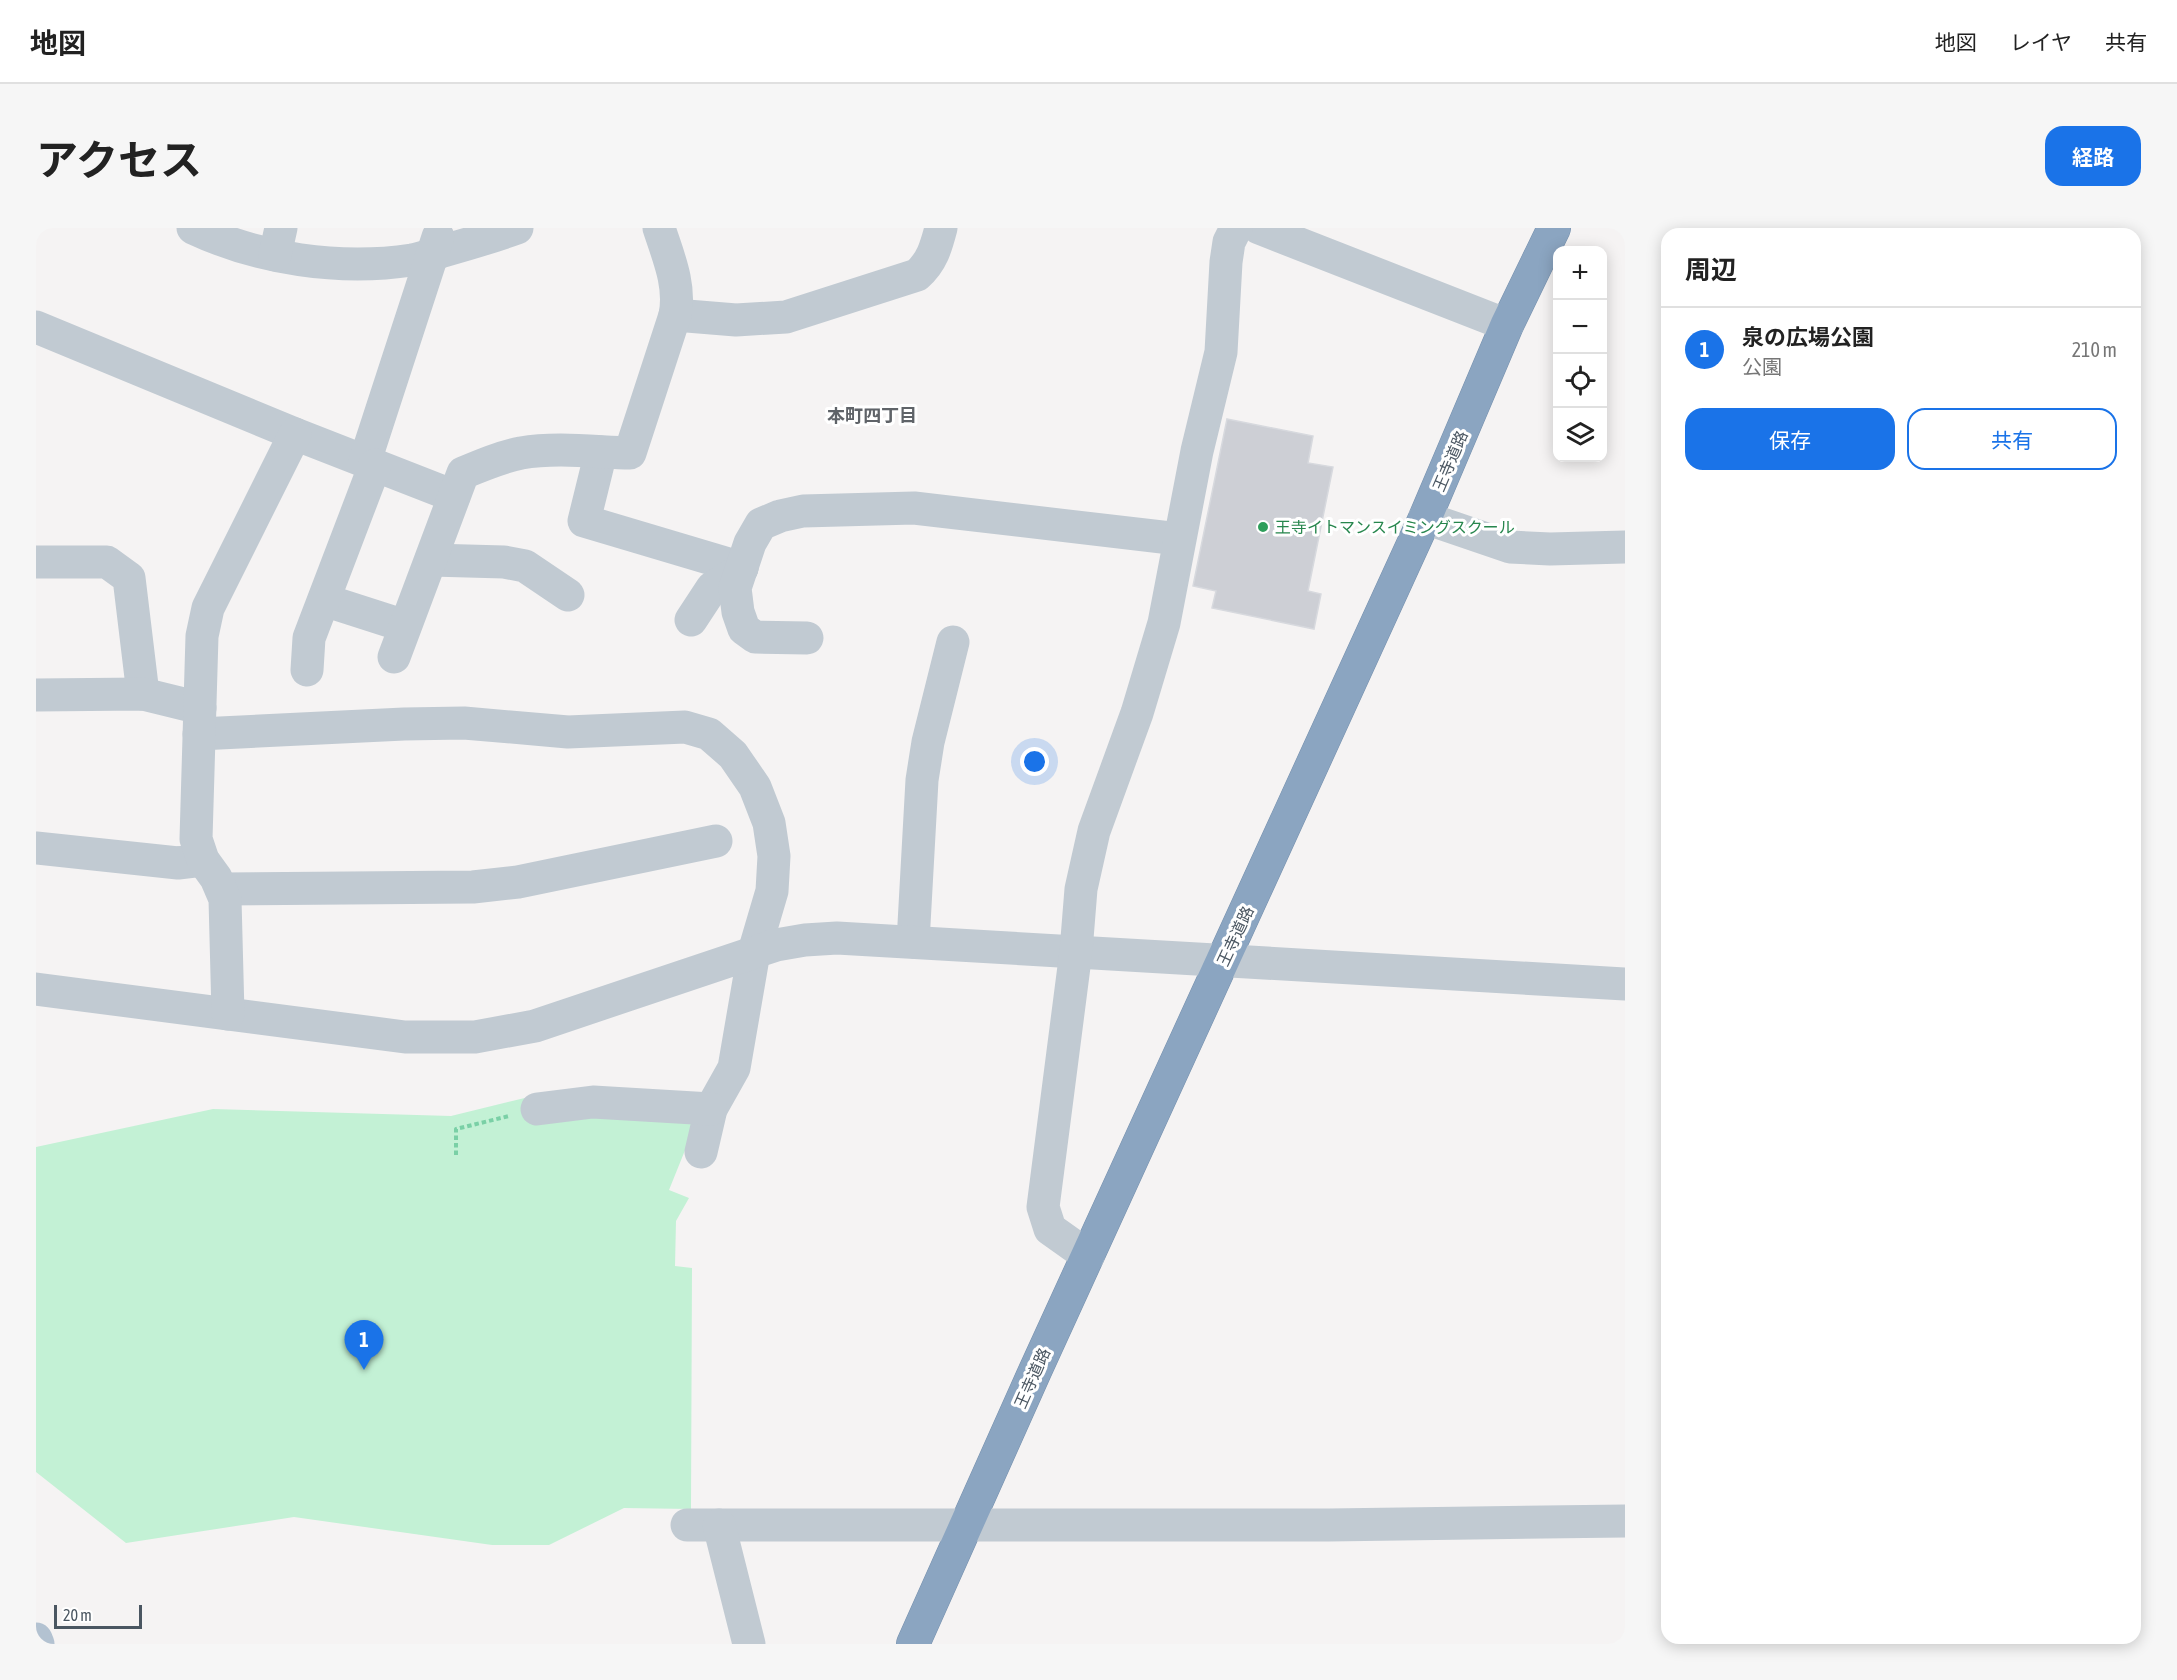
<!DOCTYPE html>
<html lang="ja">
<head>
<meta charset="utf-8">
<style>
  :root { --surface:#fff; --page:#f6f6f6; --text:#222; --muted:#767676; --line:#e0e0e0; --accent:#1a73e8 }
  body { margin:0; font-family:"Asap Condensed","Noto Sans JP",sans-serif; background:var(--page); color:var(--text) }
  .controls { position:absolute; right:18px; top:18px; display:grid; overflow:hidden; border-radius:12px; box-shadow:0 3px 15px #0003 }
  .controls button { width:54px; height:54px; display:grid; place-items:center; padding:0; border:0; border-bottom:2px solid var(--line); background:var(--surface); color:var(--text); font:30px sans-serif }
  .scale { position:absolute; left:18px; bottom:15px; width:88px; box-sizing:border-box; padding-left:6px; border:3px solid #4a5661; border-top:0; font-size:16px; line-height:21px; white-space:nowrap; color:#4a5661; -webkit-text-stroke:4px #fff; paint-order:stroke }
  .you { position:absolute; left:999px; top:534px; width:21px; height:21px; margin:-15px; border:4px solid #fff; border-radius:50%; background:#1a73e8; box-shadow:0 0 0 9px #1a73e833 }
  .badge { display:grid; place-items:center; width:39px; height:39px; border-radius:50%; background:var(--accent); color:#fff; font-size:20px; font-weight:700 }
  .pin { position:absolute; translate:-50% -50px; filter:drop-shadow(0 2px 3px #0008) }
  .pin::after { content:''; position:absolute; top:32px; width:21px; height:18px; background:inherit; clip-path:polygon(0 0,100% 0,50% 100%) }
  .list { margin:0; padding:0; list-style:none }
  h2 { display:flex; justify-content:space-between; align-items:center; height:78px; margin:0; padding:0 24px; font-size:26px }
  h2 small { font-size:20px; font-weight:400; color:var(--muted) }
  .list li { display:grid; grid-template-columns:39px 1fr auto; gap:18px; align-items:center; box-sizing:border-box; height:84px; padding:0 24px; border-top:2px solid var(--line) }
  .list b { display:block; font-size:22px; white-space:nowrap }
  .list p { margin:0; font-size:20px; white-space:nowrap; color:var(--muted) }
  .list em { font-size:20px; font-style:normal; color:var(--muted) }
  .actions { display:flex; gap:12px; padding:18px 24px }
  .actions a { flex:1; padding:14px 0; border:2px solid var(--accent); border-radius:18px; text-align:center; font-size:21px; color:var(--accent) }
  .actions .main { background:var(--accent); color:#fff }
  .icon { flex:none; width:33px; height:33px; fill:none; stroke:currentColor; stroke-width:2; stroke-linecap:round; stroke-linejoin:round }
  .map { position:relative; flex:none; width:1589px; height:1416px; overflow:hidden; border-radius:18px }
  header { display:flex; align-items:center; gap:36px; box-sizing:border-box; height:84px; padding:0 30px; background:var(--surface); border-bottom:2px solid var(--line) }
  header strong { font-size:28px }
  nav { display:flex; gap:33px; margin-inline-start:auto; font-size:21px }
  .intro { display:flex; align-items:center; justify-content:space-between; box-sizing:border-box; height:144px; padding:0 36px }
  h1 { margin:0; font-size:42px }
  .button { padding:15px 27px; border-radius:18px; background:var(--accent); color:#fff; font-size:21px; font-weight:700 }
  main { display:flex; gap:36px; padding:0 36px }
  aside { flex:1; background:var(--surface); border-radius:18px; box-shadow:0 3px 15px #0003 }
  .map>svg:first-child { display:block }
  .green { fill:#c3f1d5 }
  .building { fill:#cdcfd5; stroke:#d7d9de; stroke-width:1.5 }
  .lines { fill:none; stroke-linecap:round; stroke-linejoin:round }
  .highway-casing { stroke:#7690ad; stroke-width:34 }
  .path { stroke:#7ad0a6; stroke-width:4; stroke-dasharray:4.5 3; stroke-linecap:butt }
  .minor { stroke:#c1cad2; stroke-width:33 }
  .major { stroke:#b3c2d1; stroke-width:33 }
  .highway { stroke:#8ba5c1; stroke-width:33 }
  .leisure-dot { fill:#2e9e5b; stroke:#fff; stroke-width:2 }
  .labels { text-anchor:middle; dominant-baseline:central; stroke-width:6; stroke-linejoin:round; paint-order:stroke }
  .street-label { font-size:16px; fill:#4a5661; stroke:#fff }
  .leisure-label { font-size:16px; fill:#27864d; stroke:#fff; text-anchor:start }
  .neighbourhood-label { font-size:18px; font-weight:bold; fill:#5f6368; stroke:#fff }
</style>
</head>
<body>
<header>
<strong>地図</strong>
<nav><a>地図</a><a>レイヤ</a><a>共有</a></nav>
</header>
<div class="intro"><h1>アクセス</h1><a class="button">経路</a></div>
<main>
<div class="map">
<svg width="1589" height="1416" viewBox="0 0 1589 1416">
  <rect width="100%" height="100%" fill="#f5f3f3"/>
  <polygon class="green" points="497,868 559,884 662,890 633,962 653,970 640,993 639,1038 656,1040 655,1281 588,1280 513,1317 456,1317 258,1289 90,1315 0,1244 0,919 177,881 415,888"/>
  <polygon class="building" points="1191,191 1277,208 1272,235 1297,239 1272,363 1285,366 1278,401 1176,380 1180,363 1157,358"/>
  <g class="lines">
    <g class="highway-casing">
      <polyline id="highway" points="877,1416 999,1143 1389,290 1471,97 1518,0"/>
    </g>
    <polyline class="path" points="420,927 420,901 473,888"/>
    <g class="minor">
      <path d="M 157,0 C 223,31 303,43 376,32 C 386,30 396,26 407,23 C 432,16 456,9 481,0"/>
      <polyline points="1223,0 1471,97"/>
      <polyline points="239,27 245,0"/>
      <path d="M 639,87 L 700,92 L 750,89 L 881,47 C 896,34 900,19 905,0"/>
      <polyline points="0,99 259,206 418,268"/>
      <polyline points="565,224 548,293 706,340"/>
      <polyline points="329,233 402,9"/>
      <polyline points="1389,290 1474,319 1514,321 1589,319"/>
      <polyline points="395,332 468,334 489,338 532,367"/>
      <polyline points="0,334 71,334 93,350 107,466"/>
      <polyline points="288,372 369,398"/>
      <polyline points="655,392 676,360 706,340"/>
      <polyline points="771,410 719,409 708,401 702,384 699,360 714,315 725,296 744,288 767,283 878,280 1143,311"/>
      <path d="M 358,429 L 427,245 C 446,237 465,229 485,225 C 520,219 559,224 594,225 L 639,87 C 645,57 632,28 623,0"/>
      <polyline points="271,442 273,410 339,237"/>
      <polyline points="0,467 107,466 164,480"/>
      <polyline points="163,506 368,496 428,495 532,504 649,499 673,506 697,527 719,559 733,595 738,628 736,663 718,724 698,840 675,881 665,924"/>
      <polyline points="0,620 142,635 167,632"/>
      <polyline points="186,661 437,659 482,654 680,613"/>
      <polyline points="877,714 886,552 892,514 917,414"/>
      <polyline points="0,761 369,809 439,809 499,798 740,717 769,712 801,710 1589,756"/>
      <polyline points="192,786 189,671 180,650 167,632 160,611 166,408 172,380 259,206"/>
      <polyline points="501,881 557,874 675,881"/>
      <polyline points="1052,1028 1014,1001 1007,979 1040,723 1045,661 1058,603 1101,485 1128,395 1161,223 1185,124 1190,34 1193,14 1200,0"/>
      <polyline points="651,1297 1293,1297 1589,1293"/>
      <polyline points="683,1297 713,1416"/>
    </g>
    <polyline class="major" points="0,1411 2,1416"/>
    <use href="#highway" class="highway"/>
  </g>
  <circle class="leisure-dot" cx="1227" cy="299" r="6"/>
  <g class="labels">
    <g class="street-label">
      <text transform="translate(1414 233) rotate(-67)">王寺道路</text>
      <text transform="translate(1199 708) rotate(-65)">王寺道路</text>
      <text transform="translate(996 1150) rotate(-66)">王寺道路</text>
    </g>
    <g class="leisure-label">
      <text x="1239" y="299">王寺イトマンスイミングスクール</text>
    </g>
    <g class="neighbourhood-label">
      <text x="836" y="187">本町四丁目</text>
    </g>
  </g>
</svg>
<div class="controls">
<button>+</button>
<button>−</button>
<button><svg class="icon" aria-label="locate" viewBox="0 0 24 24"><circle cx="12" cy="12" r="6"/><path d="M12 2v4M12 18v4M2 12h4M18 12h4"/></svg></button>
<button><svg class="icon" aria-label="layers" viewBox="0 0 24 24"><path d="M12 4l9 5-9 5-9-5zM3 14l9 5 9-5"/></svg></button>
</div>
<div class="scale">20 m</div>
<div class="you"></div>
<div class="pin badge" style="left:328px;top:1142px">1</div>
</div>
<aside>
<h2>周辺<small></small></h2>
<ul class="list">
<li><span class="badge">1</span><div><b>泉の広場公園</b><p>公園</p></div><em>210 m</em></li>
</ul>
<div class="actions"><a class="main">保存</a><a>共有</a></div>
</aside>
</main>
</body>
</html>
